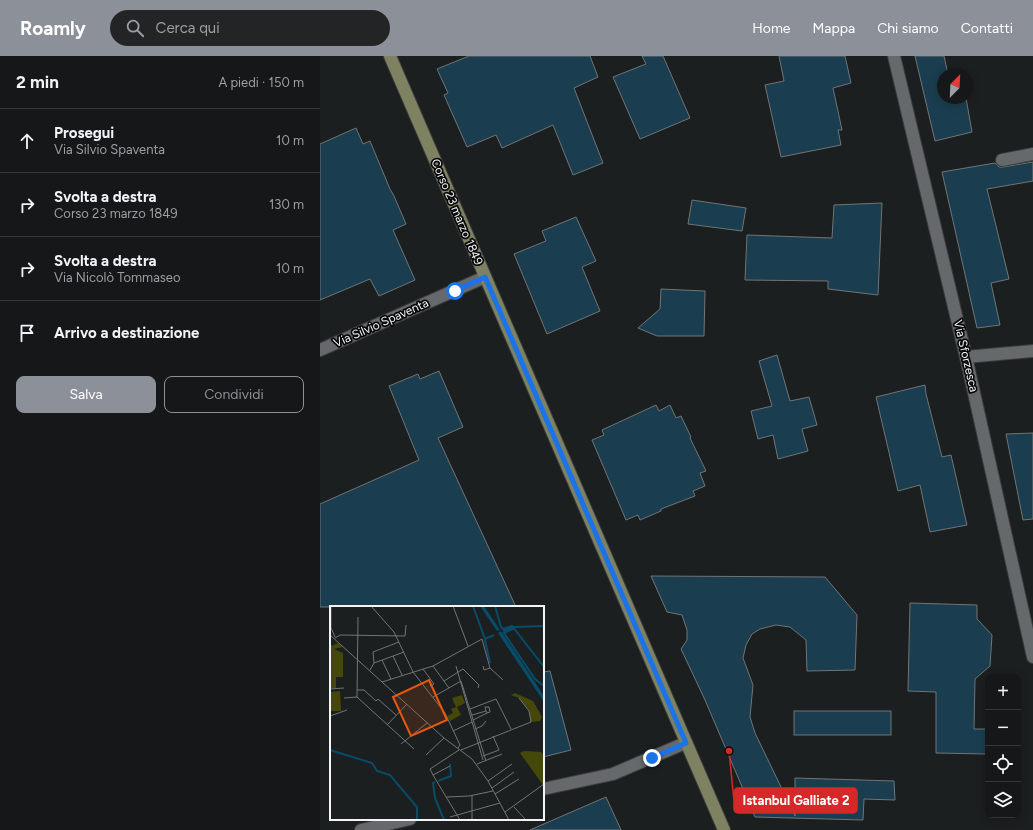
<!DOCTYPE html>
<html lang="it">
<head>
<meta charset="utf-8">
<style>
  :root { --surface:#151718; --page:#222425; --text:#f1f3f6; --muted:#9d9fa2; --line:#343637; --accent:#8c9099 }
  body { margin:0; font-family:Figtree,sans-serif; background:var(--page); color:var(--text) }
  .controls { position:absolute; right:12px; bottom:12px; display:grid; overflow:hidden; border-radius:8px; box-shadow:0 2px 10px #0003 }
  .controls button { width:36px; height:36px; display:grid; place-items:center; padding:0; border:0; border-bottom:1px solid var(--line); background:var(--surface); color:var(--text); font:20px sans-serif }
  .compass { position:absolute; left:617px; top:12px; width:36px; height:36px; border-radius:50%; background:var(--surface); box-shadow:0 2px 10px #0003; rotate:24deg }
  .stop { position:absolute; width:12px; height:12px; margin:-9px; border:3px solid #1a73e8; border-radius:50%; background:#fff }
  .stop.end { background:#1a73e8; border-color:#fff; box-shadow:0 1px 4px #0008 }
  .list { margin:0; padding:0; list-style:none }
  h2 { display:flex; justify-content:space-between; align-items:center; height:52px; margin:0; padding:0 16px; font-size:17px }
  h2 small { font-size:13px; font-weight:400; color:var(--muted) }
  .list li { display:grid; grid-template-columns:26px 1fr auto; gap:12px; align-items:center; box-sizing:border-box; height:64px; padding:0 16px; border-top:1px solid var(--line) }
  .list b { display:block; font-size:15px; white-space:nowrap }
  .list p { margin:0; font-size:13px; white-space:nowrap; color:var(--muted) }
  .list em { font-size:13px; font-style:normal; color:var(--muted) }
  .actions { display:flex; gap:8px; padding:12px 16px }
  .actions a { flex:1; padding:9px 0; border:1px solid var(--accent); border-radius:8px; text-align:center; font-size:14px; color:var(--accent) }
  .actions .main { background:var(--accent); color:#fff }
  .icon { flex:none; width:22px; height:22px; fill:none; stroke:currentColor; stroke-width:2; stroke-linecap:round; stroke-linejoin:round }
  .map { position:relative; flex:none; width:713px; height:774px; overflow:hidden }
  header { display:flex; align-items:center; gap:24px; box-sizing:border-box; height:56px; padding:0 20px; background:var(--accent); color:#fff }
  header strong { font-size:19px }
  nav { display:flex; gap:22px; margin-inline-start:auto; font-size:14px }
  .search { width:280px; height:36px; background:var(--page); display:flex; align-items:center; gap:10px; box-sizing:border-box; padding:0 14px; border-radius:22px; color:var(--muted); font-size:15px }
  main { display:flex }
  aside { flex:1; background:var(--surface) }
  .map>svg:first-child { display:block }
  .building { fill:#1a3e50; stroke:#717475 }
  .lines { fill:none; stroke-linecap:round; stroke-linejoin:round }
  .street-casing { stroke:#3b3d3e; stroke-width:14 }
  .secondary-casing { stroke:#3b3d3e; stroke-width:14 }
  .street { stroke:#66696b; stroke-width:12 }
  .secondary { stroke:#7f8261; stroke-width:12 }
  .route { stroke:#1a73e8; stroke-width:5 }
  .labels { text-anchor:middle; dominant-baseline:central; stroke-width:3.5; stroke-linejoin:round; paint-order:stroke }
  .street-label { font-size:12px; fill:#f3f5f6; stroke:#080809 }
  .inset-river { fill:none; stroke:#074c69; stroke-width:2 }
  .inset-road { fill:none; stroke:#727576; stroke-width:1 }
  .view { fill:#e8590c; fill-opacity:0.15; stroke:#e8590c; stroke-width:2 }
  .inset-edge { fill:none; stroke:#f3f5f6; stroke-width:2 }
  .leader { fill:none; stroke:#d62828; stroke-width:1.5 }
  .callout-dot { fill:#d62828; stroke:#080809; stroke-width:1.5 }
  .callout { fill:#d62828; stroke:#d62828; stroke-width:1.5 }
  .callout-label { font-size:13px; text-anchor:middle; font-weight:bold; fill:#fff }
</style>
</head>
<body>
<header>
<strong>Roamly</strong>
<div class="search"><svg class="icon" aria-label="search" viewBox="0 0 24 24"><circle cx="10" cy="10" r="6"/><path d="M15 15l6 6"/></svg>Cerca qui</div>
<nav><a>Home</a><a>Mappa</a><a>Chi siamo</a><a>Contatti</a></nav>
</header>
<main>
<aside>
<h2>2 min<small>A piedi · 150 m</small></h2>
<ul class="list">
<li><svg class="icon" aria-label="ahead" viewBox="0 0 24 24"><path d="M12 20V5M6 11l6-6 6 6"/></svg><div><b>Prosegui</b><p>Via Silvio Spaventa</p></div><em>10 m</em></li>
<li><svg class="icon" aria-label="right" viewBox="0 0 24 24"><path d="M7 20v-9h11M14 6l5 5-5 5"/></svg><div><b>Svolta a destra</b><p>Corso 23 marzo 1849</p></div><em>130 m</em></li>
<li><svg class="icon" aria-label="right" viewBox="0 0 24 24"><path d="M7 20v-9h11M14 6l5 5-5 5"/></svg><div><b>Svolta a destra</b><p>Via Nicolò Tommaseo</p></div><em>10 m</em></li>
<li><svg class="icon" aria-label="arrive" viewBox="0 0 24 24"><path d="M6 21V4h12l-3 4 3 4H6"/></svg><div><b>Arrivo a destinazione</b></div></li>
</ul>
<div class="actions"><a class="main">Salva</a><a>Condividi</a></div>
</aside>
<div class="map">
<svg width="713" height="774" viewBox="0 0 713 774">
  <rect width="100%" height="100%" fill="#1c1f20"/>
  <g class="building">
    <polygon points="149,0 270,0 278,21 254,32 283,107 253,119 233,69 182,92 176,79 147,91 124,39 128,37 117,13"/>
    <polygon points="322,0 343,0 370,62 320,83 293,21 326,8"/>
    <polygon points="459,0 525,0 531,27 513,32 522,74 518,74 521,89 461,101 445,29 464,25"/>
    <polygon points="595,0 624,0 628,18 623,18 623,42 646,42 652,76 615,85"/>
    <polygon points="36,72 43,88 50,85 70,133 74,140 86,168 73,174 95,224 59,240 50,223 0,244 0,88"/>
    <polygon points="713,106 713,125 667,133 689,223 671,227 680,269 657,272 622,116 675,107 679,111 683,111"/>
    <polygon points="372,144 426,152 422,175 368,168"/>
    <polygon points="562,147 558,239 508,233 508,225 425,224 427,179 512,182 514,149"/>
    <polygon points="256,161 276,205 262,211 280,255 227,278 194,198 226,185 222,175"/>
    <polygon points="341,233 385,235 384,280 337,280 318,272 340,253"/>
    <polygon points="457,299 470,345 489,341 497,369 482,373 488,395 458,403 453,379 438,383 431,355 452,350 439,305"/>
    <polygon points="119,315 143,371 118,382 196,551 0,551 0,448 99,404 69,330 98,318 100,323"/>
    <polygon points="605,329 606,338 622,401 631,399 647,469 610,476 600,429 578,435 556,341"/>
    <polygon points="336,349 339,355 350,349 356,362 361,360 371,381 370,382 386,415 380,417 385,430 373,435 375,440 341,453 341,455 320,464 318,459 306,464 272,384 284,379 282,374"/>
    <polygon points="713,377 713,463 703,464 686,378"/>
    <polygon points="331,520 505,521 537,559 535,614 487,615 486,584 470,571 456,569 440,573 432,578 426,589 423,602 433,629 430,661 435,677 475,760 475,722 574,725 575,744 544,743 543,764 435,761 385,644 361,593 367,584 367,574 362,559 347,556"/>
    <polygon points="590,547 657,549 657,563 672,579 670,610 655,623 654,673 666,673 666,698 616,697 616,636 588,635"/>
    <polygon points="230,615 251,694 223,701 223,616"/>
    <rect x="474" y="655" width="97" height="24"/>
    <polygon points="286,741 301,774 210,774"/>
  </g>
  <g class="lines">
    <g class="street-casing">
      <g id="street">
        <polyline points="574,0 646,301 713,601"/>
        <polyline points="682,104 713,98"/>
        <polyline points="0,294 165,221"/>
        <polyline points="646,301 713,295"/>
        <polyline points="223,733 293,718 365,687"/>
        <polyline points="41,774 90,763"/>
      </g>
    </g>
    <g class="secondary-casing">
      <polyline id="secondary" points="70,0 404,774"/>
    </g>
    <use href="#street" class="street"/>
    <use href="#secondary" class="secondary"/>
  </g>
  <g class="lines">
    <polyline class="route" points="135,235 165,221 366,687 332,702"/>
  </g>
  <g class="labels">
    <g class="street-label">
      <text transform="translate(137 156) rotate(67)">Corso 23 marzo 1849</text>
      <text transform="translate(61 267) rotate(-24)">Via Silvio Spaventa</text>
      <text transform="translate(646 300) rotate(77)">Via Sforzesca</text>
    </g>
  </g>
  <g transform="translate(10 550)">
    <rect width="214" height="214" fill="#1c1f20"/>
    <path d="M 0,36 L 2,40 L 8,37 L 13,41 L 4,43 L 13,47 L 13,71 L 6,71 L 6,82 L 0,82 ZM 10,85 L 11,105 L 0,105 L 0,86 ZM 185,87 L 203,95 L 212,111 L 210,115 L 201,116 L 199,104 L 189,92 L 181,89 ZM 132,89 L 135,97 L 127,101 L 131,109 L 120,115 L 117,110 L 123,107 L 121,103 L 126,101 L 122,92 ZM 194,145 L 211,146 L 214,149 L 213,179 L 190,147 Z" fill="#464809"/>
    <path d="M 150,0 L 154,0 L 170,24 L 167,25 ZM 171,25 L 214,90 L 214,96 L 168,27 Z" fill="#074c69"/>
    <path class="inset-river" d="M 143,0 L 155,33 L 164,29M 165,0 L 171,21 L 173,23 L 182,20 L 214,61M 185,22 L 174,27 L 205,73 L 214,80M 173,25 L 184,21 L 214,20M 155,34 L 160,57M 0,144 L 42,157 L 47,165 L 60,169 L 87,201 L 87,214M 108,175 L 121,170 L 120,158M 105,176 L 103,177 L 105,192 L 114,214"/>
    <path class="inset-road" d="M 1,0 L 1,22 L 5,31M 41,0 L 64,26 L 83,66 L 115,107 L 130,139 L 128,142M 123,0 L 138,40M 0,29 L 114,132 L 142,153 L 158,175 L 179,214M 5,32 L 10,29 L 75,30 L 76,19M 63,50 L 72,69M 52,54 L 61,73M 44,57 L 43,46 L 69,36M 103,60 L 119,82M 126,60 L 153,154M 160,62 L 173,74M 93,63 L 104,78 L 100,80M 40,64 L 44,57 L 74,46M 114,75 L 133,63 L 149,79 L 148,82M 52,76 L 103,60 L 152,33 L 160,62 L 154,64 L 153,60M 0,83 L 14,82M 27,84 L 34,84 L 46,95 L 48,93 L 66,109M 27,91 L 28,11M 103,91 L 131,75 L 156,155M 14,92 L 27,91 L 84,143M 140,103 L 166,93 L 181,123M 142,109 L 156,105 L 155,101 L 159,101 L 160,106 L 157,107 L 156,105M 143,114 L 157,107M 57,119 L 77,98M 145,123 L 152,120 L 156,115M 123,125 L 142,116M 0,131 L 0,110 L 17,104M 71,138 L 97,117M 131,144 L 201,116 L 199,105 L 189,92M 96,149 L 114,132M 153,150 L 169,144 L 163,130M 147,158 L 172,148M 120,160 L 103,169 L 100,163 L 129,144M 103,169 L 130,214M 158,175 L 182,158M 162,182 L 184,166M 165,188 L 189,173M 142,189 L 142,214M 117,191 L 139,190 L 163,185M 184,201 L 196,214M 175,206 L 214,178M 120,211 L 170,197"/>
    <path class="view" d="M 99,74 L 117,114 L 81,130 L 63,91 Z"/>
    <rect width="214" height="214" class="inset-edge"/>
  </g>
  <path class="leader" d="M409 695L414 745"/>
  <circle class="callout-dot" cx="409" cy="695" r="4"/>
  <rect class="callout" x="414" y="732" width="123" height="25" rx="4"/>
  <g class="callout-label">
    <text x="476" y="749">Istanbul Galliate 2</text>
  </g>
</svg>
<div class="controls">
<button>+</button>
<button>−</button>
<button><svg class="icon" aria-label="locate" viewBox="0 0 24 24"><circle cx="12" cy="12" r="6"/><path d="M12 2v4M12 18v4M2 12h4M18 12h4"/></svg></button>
<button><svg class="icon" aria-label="layers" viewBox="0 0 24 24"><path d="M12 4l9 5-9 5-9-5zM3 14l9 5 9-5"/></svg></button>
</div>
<svg class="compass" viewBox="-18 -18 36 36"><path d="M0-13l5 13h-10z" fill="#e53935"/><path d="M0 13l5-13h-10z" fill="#9d9fa2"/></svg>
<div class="stop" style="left:135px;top:235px"></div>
<div class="stop end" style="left:332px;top:702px"></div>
</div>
</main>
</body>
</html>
